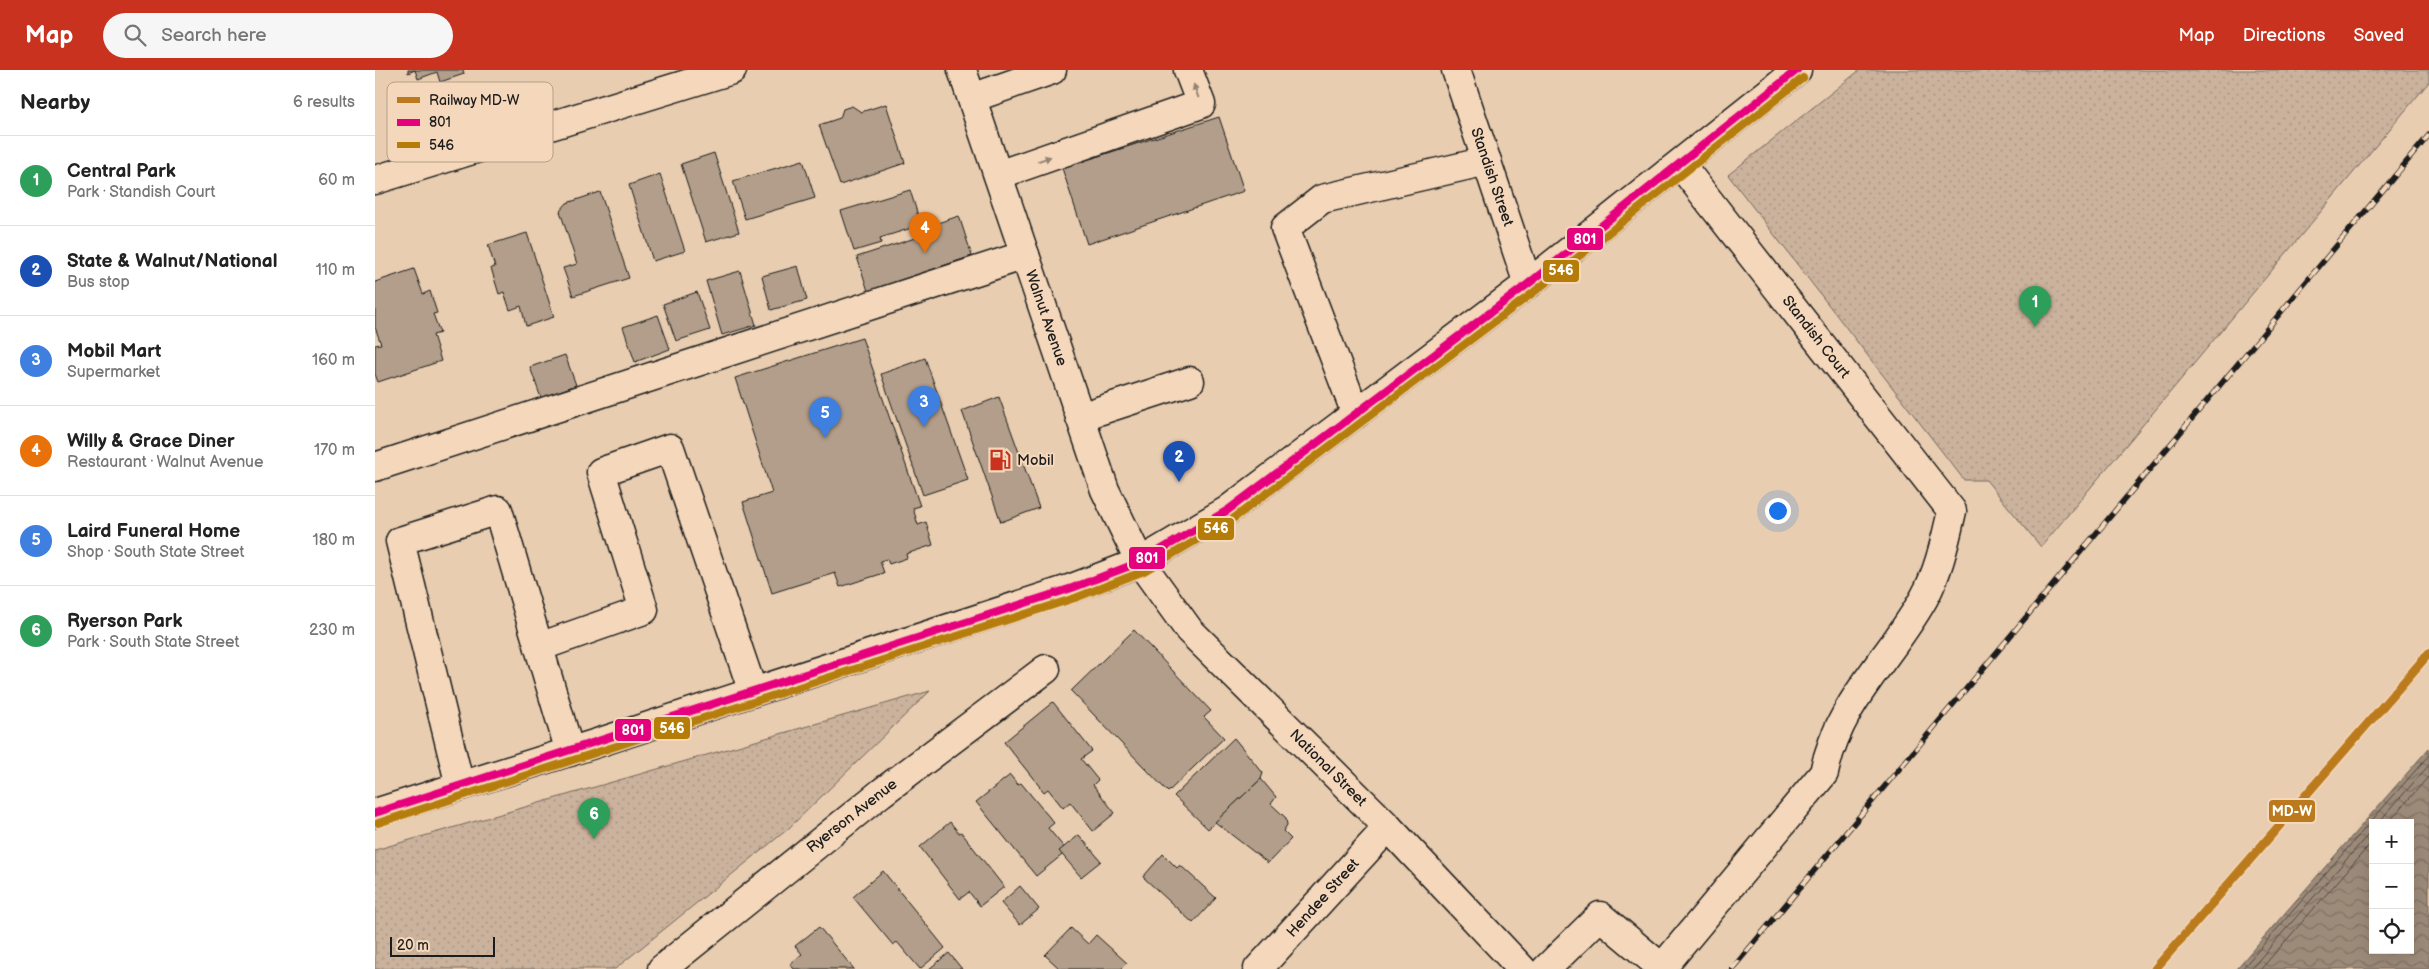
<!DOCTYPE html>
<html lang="en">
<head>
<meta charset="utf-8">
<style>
  :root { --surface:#fff; --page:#f6f6f6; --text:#222; --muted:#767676; --line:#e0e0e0; --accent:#c8321e }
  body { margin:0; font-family:"Balsamiq Sans",sans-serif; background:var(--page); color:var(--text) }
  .controls { position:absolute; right:15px; bottom:15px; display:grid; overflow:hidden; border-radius:0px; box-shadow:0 5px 20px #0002 }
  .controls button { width:45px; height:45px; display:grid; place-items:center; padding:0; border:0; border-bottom:1px solid var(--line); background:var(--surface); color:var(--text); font:25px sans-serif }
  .scale { position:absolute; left:15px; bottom:12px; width:105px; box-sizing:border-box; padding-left:5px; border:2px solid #1c1c1c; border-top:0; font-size:14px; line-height:18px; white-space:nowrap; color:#1c1c1c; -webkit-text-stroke:4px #f5d8bb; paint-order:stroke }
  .you { position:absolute; left:1402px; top:440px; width:18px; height:18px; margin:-12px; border:4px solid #fff; border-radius:50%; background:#1a73e8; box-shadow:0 0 0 8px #1a73e833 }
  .badge { display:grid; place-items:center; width:32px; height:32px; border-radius:50%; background:var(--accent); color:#fff; font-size:16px; font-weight:700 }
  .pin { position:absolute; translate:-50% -41px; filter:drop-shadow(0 1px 2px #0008) }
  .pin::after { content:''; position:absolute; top:26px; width:18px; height:15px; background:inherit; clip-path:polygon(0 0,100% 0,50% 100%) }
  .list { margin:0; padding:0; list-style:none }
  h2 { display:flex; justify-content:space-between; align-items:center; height:65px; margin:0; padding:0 20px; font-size:21px }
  h2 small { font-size:16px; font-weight:400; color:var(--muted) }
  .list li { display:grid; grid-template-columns:32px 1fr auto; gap:15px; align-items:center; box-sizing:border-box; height:90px; padding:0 20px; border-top:1px solid var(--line) }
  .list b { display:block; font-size:19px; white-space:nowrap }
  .list p { margin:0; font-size:16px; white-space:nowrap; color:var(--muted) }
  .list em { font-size:16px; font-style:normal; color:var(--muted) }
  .icon { flex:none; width:28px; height:28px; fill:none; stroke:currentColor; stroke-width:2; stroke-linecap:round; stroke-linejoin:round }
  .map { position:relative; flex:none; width:2054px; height:899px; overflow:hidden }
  header { display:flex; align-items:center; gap:30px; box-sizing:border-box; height:70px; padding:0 25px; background:var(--accent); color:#fff }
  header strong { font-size:24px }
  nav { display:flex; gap:28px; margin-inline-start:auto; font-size:18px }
  .search { width:350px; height:45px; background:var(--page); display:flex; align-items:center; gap:12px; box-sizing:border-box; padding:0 18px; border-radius:28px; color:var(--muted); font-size:19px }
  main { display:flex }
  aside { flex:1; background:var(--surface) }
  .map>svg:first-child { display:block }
  .park { fill:url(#park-dots); stroke:#73675c }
  .water { fill:url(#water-waves); stroke:#695f54; fill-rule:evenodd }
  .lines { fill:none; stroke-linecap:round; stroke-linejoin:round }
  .shore { stroke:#504842; stroke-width:1 }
  .building { fill:#b29e8a; stroke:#1c1c1c }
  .minor-casing { stroke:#1c1c1c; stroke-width:31 }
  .major-casing { stroke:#1c1c1c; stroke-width:31 }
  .minor { stroke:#f5d8bb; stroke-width:28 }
  .major { stroke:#f5d8bb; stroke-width:28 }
  .rail-casing { stroke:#1c1c1c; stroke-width:5.5 }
  .rail { stroke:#f5d8bb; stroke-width:4; stroke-dasharray:11; stroke-linecap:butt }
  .bus-1-casing { stroke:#f5d8bb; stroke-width:11 }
  .bus-2-casing { stroke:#f5d8bb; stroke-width:11 }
  .bus-1 { stroke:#e5007d; stroke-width:8 }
  .bus-2 { stroke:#b57d08; stroke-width:8 }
  .rail-1-casing { stroke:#f5d8bb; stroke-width:12 }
  .rail-1 { stroke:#bb7a1d; stroke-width:9 }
  .oneway { fill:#938373 }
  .labels { text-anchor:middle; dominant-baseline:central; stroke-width:4; stroke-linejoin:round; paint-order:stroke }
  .street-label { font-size:15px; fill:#1c1c1c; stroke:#f5d8bb }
  .poi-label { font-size:15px; fill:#1c1c1c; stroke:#f5d8bb; text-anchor:start }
  .key { fill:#f5d8bb; stroke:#b4a08b; stroke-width:1 }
  .key-label { font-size:14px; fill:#1c1c1c }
  .line-badge { stroke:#f5d8bb; stroke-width:2 }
  .badge-label { font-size:14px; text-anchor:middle; font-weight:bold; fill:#fff }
</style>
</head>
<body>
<header>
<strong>Map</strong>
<div class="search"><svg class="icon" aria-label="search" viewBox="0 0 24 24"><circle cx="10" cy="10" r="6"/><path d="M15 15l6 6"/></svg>Search here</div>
<nav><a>Map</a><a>Directions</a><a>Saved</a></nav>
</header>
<main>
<aside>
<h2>Nearby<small>6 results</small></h2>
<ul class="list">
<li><span class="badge" style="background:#2e9e5b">1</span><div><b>Central Park</b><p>Park · Standish Court</p></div><em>60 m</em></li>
<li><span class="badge" style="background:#1a4fb4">2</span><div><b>State &amp; Walnut/National</b><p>Bus stop</p></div><em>110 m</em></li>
<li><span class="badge" style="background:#3f7fe0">3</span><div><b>Mobil Mart</b><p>Supermarket</p></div><em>160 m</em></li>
<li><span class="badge" style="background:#e8710a">4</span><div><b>Willy &amp; Grace Diner</b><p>Restaurant · Walnut Avenue</p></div><em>170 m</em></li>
<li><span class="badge" style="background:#3f7fe0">5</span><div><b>Laird Funeral Home</b><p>Shop · South State Street</p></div><em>180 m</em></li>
<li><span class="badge" style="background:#2e9e5b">6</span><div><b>Ryerson Park</b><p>Park · South State Street</p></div><em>230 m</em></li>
</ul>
</aside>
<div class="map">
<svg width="2054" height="899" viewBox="0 0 2054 899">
  <defs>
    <pattern id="park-dots" width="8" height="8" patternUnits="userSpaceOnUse" patternTransform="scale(1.25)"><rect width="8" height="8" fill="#cab29c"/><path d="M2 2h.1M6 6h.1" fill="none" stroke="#ad9886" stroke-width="1.8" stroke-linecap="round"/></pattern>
    <pattern id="water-waves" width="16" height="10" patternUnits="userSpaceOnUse" patternTransform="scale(1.25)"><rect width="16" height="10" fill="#9d8b7a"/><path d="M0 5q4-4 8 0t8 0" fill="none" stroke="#7f7163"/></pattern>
  </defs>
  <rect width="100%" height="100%" fill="#e8cdb1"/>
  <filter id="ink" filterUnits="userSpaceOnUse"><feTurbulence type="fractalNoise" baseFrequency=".02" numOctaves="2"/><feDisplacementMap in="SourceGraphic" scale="10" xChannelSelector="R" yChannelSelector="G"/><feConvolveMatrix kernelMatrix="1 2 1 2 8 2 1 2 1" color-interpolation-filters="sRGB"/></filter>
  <g filter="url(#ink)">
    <g class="park">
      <polygon points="1485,0 2054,0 2054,12 1666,477 1611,410 1589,410 1353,105"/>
      <polygon points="555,621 413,759 240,899 0,899 0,780"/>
    </g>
    <path class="water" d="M 2054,678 L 2054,899 L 1861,899 ZM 1998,753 L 2035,753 L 2035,880 L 1998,880 Z"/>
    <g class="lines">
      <g class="shore">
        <polyline points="2003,753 2054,695"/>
        <polyline points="2013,753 2054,706"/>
        <polyline points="1867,899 2054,685"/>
        <polyline points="1876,899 1998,759"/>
        <polyline points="1886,899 1998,771"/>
      </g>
    </g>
    <g class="building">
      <polygon points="33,0 88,0 89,4 65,12 62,2 43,9 40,0 33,3"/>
      <polygon points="511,34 530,93 465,115 444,55 465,48 468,39 477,36 486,42"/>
      <polygon points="844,47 869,121 712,174 687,98"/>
      <polygon points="339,83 364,162 331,172 306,94"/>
      <polygon points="428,90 440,128 370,149 358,111"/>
      <polygon points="285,104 310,181 278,191 254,115"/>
      <polygon points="535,120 546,155 505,168 506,173 479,181 466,141"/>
      <polygon points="225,122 254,208 198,226 188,198 202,194 185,141 192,133"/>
      <polygon points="584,146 597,186 493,221 482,187 543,167 541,160"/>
      <polygon points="152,163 179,247 151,256 146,236 135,240 129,222 124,224 116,198 120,197 113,175"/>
      <polygon points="423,196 432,230 396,240 387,206"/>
      <polygon points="39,199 48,224 55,221 62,243 58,244 65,263 58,265 66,291 3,312 0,304 0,275 6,274 0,257 0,212"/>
      <polygon points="365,201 381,255 347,265 331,211"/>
      <polygon points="322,222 335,260 301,271 288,234"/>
      <polygon points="283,245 295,279 260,292 248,257"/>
      <polygon points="487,268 545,436 538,438 543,455 551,452 558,475 531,484 532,488 514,494 512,489 505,491 509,503 465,517 460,503 397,523 368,432 397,423 360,308"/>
      <polygon points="190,285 201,315 166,328 155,297"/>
      <polygon points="550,288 593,410 548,425 506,304"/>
      <polygon points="624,327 664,438 626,452 587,341"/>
      <polygon points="759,560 836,641 829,647 849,668 793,722 696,621"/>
      <polygon points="678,632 717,681 706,689 723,710 718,715 740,743 718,761 695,732 688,738 673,719 669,722 629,672"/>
      <polygon points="859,668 888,703 886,709 833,759 799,726"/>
      <polygon points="635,705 643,715 646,713 679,753 673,758 692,781 661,806 601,732"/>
      <polygon points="886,709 901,727 896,734 911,748 912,755 908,761 916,769 893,793 840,752"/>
      <polygon points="575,752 584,763 586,762 629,817 605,836 594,822 585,829 545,777"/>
      <polygon points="704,765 726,791 706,807 684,781"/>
      <polygon points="788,784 802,798 805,795 841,828 818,853 768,807"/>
      <polygon points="508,801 570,878 545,899 522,872 518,875 478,827"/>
      <polygon points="645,816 664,839 645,855 626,833"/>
      <polygon points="444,857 479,899 419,899 415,894 427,884 420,876"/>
      <polygon points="696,858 713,874 721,865 752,893 746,899 685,899 670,885"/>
      <polygon points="574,883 587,899 554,899"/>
    </g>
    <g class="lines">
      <g class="minor-casing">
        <g id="minor">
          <polyline points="587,0 730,420 765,492 814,560 1013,757 1147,899"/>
          <polyline points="1081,0 1153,214"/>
          <polyline points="597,28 677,0"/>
          <polyline points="623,105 826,34 813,0"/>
          <polyline points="0,110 357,0"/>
          <polyline points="981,344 910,158 947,129 1112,91"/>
          <polyline points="705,347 815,311"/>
          <polyline points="0,397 650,185"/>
          <polyline points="164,577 269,540 226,402 295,378 378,622"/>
          <polyline points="85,716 25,471 123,440 195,682"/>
          <polyline points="287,899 506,723 671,599"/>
          <polyline points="883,899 1013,757"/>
          <path d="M 1171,899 L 1225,846 L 1287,898 L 1449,703 C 1463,632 1515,589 1549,528 C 1564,501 1570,471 1577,441 L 1305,94"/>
        </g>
      </g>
      <g class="major-casing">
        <polyline id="major" points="0,743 222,673 697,518 765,492 853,440 1153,214 1422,0"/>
      </g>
      <use href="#minor" class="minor"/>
      <use href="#major" class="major"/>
      <g class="rail-casing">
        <polyline id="rail" points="1357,899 2054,65"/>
      </g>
      <use href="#rail" class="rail"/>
      <g class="bus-1-casing">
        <polyline id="bus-1" points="0,743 697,518 765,492 853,440 1153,214 1422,0"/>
      </g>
      <g class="bus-2-casing">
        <polyline id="bus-2" points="3,753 700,528 769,501 859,448 1159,222 1428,8"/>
      </g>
      <use href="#bus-1" class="bus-1"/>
      <use href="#bus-2" class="bus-2"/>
      <g class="rail-1-casing">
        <polyline id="rail-1" points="1780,899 2054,583"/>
      </g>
      <use href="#rail-1" class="rail-1"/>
    </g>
    <defs><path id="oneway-solid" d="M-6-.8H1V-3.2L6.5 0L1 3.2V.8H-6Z" transform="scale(1.25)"/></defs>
    <g class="oneway">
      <use href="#oneway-solid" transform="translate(821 21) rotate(-110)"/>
      <use href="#oneway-solid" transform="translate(669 89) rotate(-19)"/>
    </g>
  </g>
  <defs>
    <g id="fuel-bare" transform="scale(1.725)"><path d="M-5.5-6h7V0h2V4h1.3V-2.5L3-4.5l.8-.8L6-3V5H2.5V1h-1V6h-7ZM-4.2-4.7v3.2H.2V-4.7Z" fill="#c8321e" stroke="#f5d8bb" stroke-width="2.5" paint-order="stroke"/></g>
  </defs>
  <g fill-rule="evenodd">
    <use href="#fuel-bare" x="625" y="390"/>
  </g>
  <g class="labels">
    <g class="street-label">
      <text transform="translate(1117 107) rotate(71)">Standish Street</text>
      <text transform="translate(671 248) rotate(71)">Walnut Avenue</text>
      <text transform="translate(1441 267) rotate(52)">Standish Court</text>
      <text transform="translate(953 698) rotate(45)">National Street</text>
      <text transform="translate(477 746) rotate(-38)">Ryerson Avenue</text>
      <text transform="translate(948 828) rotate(-48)">Hendee Street</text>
    </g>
    <g class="poi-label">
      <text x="642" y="390">Mobil</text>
    </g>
  </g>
  <rect x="12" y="12" width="166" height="80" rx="8" class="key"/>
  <rect x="22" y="27" width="23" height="6" fill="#bb7a1d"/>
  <rect x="22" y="49" width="23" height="7" fill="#e5007d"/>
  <rect x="22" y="72" width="23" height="6" fill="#b57d08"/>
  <g class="key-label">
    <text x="54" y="35">Railway MD-W</text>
    <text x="54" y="57">801</text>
    <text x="54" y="80">546</text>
  </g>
  <g class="line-badge">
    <rect x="1191" y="157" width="38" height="24" rx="5" fill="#e5007d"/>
    <rect x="1167" y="189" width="38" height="24" rx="5" fill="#b57d08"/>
    <rect x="822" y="447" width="38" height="24" rx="5" fill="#b57d08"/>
    <rect x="753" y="476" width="38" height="24" rx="5" fill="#e5007d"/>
    <rect x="278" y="646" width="38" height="24" rx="5" fill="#b57d08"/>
    <rect x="239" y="648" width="38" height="24" rx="5" fill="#e5007d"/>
    <rect x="1893" y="729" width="48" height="24" rx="5" fill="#bb7a1d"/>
  </g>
  <g class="badge-label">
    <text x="1210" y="174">801</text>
    <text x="1186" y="205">546</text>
    <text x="841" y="463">546</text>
    <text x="772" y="493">801</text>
    <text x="297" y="663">546</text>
    <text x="258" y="665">801</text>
    <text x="1917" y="746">MD-W</text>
  </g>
</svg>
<div class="controls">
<button>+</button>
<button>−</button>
<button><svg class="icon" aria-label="locate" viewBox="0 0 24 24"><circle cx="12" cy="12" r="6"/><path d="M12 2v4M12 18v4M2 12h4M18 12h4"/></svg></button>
</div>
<div class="scale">20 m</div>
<div class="you"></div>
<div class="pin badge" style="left:1660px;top:257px;background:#2e9e5b">1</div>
<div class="pin badge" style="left:804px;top:412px;background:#1a4fb4">2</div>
<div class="pin badge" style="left:549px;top:357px;background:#3f7fe0">3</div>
<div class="pin badge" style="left:550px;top:183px;background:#e8710a">4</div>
<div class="pin badge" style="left:450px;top:368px;background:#3f7fe0">5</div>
<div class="pin badge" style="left:219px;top:769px;background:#2e9e5b">6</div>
</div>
</main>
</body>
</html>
